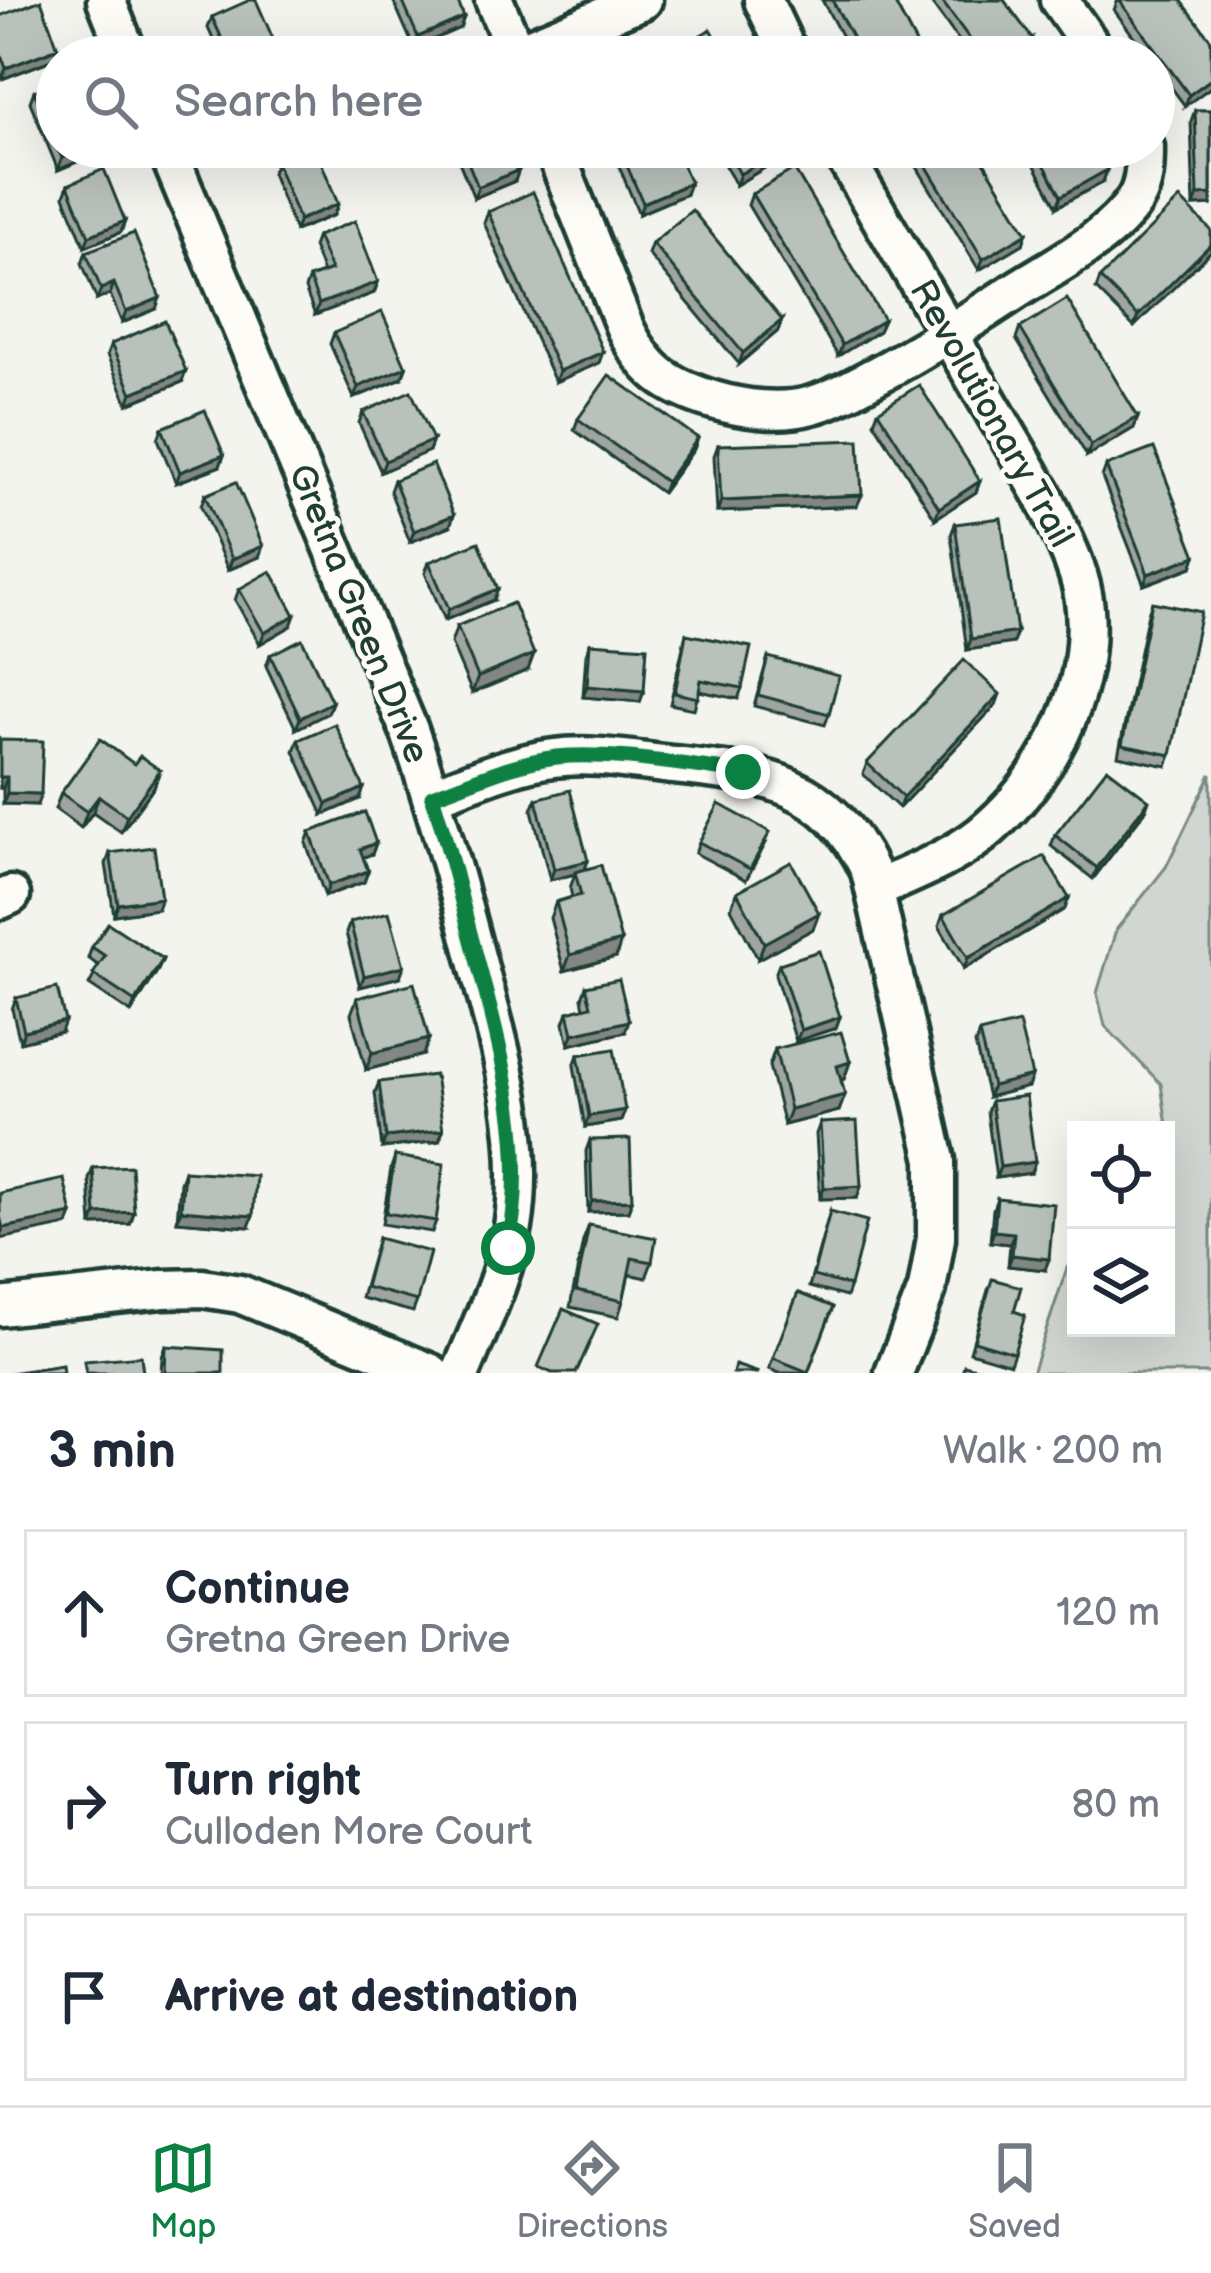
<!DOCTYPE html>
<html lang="en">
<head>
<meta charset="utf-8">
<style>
  :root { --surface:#fff; --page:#f6f6f7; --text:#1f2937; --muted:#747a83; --line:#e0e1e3; --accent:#0b8043 }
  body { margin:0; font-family:"Balsamiq Sans",sans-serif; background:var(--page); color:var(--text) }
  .controls { position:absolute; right:36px; bottom:36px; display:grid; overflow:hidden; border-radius:0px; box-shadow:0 12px 48px #0002 }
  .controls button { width:108px; height:108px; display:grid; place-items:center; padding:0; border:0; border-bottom:3px solid var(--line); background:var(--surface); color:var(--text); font:60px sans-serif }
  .stop { position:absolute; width:36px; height:36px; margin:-27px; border:9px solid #0b8043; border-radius:50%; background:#fff }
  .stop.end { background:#0b8043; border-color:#fff; box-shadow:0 3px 12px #0008 }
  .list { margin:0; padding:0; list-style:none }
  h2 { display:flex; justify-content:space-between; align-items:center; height:156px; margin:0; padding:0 48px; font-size:51px }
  h2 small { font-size:39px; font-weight:400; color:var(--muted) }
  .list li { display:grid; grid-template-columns:78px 1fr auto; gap:36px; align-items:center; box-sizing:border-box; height:168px; margin:0 24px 24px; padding:0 24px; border:3px solid var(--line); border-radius:0px }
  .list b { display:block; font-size:45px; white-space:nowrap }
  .list p { margin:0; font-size:39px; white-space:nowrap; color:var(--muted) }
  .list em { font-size:39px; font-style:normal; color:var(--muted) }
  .icon { flex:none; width:66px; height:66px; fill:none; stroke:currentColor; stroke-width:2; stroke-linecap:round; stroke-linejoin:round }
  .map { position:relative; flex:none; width:1211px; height:1373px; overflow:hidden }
  .search { position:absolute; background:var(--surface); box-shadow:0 12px 48px #0002; left:36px; right:36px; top:36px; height:132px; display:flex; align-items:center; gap:30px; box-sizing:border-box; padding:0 42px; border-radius:66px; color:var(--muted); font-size:45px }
  .sheet { height:732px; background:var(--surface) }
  nav { display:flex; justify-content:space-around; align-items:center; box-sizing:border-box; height:168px; border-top:3px solid var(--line); background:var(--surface); font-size:33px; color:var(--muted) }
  nav a { display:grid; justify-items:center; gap:6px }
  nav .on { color:var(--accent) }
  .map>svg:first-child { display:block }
  .green { fill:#d1d6d1; stroke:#788a82; stroke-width:3 }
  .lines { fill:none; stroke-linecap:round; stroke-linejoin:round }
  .minor-casing { stroke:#1f3d34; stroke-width:45 }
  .minor { stroke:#fdfcf7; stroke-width:36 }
  .wall { fill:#9fa6a1; stroke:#1f3d34; stroke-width:3 }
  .shaded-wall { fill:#828783; stroke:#1f3d34; stroke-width:3 }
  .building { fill:#b9c1bb; stroke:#1f3d34; stroke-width:3 }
  .route { stroke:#0b8043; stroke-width:15 }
  .labels { text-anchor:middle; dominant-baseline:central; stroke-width:10; stroke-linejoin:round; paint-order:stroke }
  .street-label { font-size:36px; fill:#1f3d34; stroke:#fdfcf7 }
</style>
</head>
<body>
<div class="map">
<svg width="1211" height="1373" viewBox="0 0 1211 1373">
  <rect width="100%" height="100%" fill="#f4f4ef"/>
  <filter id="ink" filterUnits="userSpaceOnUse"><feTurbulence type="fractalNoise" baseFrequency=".00833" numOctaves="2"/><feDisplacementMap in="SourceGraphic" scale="24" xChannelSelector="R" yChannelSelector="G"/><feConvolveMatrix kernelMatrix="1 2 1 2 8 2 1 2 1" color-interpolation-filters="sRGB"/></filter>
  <g filter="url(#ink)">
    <polygon class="green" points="1211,774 1211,1373 1032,1373 1067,1268 1076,1254 1076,1328 1166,1328 1166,1158 1171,1154 1161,1084 1105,1026 1097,993 1116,930 1166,867"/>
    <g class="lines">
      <g class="minor-casing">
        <g id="minor">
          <polyline points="106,0 129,57"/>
          <polyline points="494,0 518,57"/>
          <polyline points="763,0 790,57"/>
          <polyline points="1059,0 1099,57"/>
          <polyline points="516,53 643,0"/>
          <path d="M 166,147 L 409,730 C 435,805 456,880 476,957 C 499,1044 528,1136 513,1227 C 504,1277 480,1326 461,1373"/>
          <path d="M 553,147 L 625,328 C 646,371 667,386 713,400 C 743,409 781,414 812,405 C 835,399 858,385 879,374 C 924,350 968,322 1012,293 C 1050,268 1110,239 1135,200 C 1145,184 1145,165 1145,147"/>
          <path d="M 839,147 L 1044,497 C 1060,532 1082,570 1085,609 C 1092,696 1046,781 981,835 C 950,859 910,874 875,890"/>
          <path d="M 432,796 C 471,782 512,763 554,758 C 590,753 628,760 664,764 C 756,774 825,776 870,871 L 936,1160 L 936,1238 L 927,1289 L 894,1373"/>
          <polyline points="0,900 11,895"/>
          <polyline points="0,1307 163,1289 202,1288 240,1294 431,1373"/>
        </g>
      </g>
      <use href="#minor" class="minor"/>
    </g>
    <g class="wall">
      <polygon points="393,0 457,0 464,17 460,28 414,48"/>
      <polygon points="822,0 893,0 923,57 853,57"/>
      <polygon points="929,0 1004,0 1028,49 1017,57 971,57"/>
      <polygon points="1118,0 1211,40 1185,106 1154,64 1154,57 1149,57 1114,10"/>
      <polygon points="0,16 54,59 2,79 0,74"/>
      <polygon points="212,17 277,48 274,57 210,57 213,48 216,46 208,28"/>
      <polygon points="34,91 91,156 58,170 30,102"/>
      <polygon points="1195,110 1211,110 1211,205 1194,206 1191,121"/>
      <polygon points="453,147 510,147 515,181 474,198"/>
      <polygon points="611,147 675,147 686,194 639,214"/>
      <polygon points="714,147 780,147 782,149 778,160 736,185"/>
      <polygon points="905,147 975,147 1023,244 979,270"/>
      <polygon points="1025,147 1094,147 1103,182 1057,207"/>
      <polygon points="276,162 338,204 334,215 295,231 272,173"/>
      <polygon points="68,185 125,221 121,232 85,247 64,196"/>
      <polygon points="752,194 884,320 879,331 838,356 748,205"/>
      <polygon points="488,212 599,363 555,382 484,223"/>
      <polygon points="1211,230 1134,327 1096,289 1100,278"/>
      <polygon points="317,236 378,282 374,293 315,315 305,289 309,278 323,273 313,247"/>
      <polygon points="652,243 782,320 778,331 739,364 648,254"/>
      <polygon points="86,252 156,309 122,323 110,294 97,300 82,263"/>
      <polygon points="1020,328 1138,417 1134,428 1087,456 1016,339"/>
      <polygon points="334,333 406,367 402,378 354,398 330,344"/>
      <polygon points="111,344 182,382 128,404 107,355"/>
      <polygon points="878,411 980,481 976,492 935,519 874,422"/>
      <polygon points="363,412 433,440 429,451 381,472 359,423"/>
      <polygon points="578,419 698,438 694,449 662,493 574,430"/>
      <polygon points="162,428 224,455 220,466 176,483 158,439"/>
      <polygon points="718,445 857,506 717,512 714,456"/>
      <polygon points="1106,466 1196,556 1192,567 1144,585 1102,477"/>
      <polygon points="394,480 450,526 410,542 390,491"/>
      <polygon points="205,495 259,557 228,570 201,506"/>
      <polygon points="955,524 1013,643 967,650 951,535"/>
      <polygon points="429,562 494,600 445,620 425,573"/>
      <polygon points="239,589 291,626 260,644 235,600"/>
      <polygon points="1152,602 1171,755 1167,766 1118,756 1148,613"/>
      <polygon points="457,626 528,670 472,693 451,643"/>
      <polygon points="686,634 742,688 738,699 699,691 694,709 670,704"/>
      <polygon points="590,643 644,691 640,702 583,697 586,654"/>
      <polygon points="270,655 332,702 328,713 296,729 266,666"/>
      <polygon points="768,657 829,714 825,725 754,706"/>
      <polygon points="996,705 899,808 863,774 867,763"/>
      <polygon points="0,740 37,805 3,804 3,788 0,788"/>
      <polygon points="298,740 360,799 323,815 294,751"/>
      <polygon points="134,764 160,770 154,787 121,832 93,812 81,828 55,809 61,793"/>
      <polygon points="536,799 585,869 616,957 564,971 550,918 556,902 572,897 570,888 575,874 550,880 532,810"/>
      <polygon points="1145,811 1093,879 1051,846 1055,835"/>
      <polygon points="310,832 376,843 372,854 363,857 368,871 364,882 325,896 306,843"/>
      <polygon points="699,842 766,843 746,880 695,853"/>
      <polygon points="110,853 157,909 114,915 106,864"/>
      <polygon points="737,892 819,913 813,929 758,959 731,908"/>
      <polygon points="1065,909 964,969 939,926 943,915"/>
      <polygon points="350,922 400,977 360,987 346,933"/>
      <polygon points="92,947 163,959 158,970 131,1013 89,985 99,966 88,958"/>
      <polygon points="779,964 836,1028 796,1041 775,975"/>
      <polygon points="586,986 625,1032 569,1045 564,1023 568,1012 584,1008 582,998"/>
      <polygon points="16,998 61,1032 20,1042 12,1009"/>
      <polygon points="357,998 423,1055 366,1070 351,1014"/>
      <polygon points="979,1033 1032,1076 1028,1087 988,1097 975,1044"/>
      <polygon points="775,1049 850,1062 844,1079 841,1079 845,1095 839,1111 784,1125 769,1066"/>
      <polygon points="578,1055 625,1110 621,1121 585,1127 574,1066"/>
      <polygon points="379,1082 443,1130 439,1141 382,1148 375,1093"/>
      <polygon points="991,1101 1031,1173 996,1178 987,1112"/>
      <polygon points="820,1123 861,1186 857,1198 820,1199 816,1134"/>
      <polygon points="590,1140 632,1200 628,1211 588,1212 586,1151"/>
      <polygon points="395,1156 436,1221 432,1232 382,1224 391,1168"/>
      <polygon points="93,1168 134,1212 130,1224 92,1225 89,1179"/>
      <polygon points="184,1171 249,1227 177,1221 180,1182"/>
      <polygon points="997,1198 1045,1270 1008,1266 1010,1244 990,1242 993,1209"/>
      <polygon points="830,1211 850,1286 846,1297 809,1287"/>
      <polygon points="589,1225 652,1262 646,1278 629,1274 623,1301 618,1317 570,1307 583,1241"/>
      <polygon points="378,1238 417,1301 413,1312 361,1298"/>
      <polygon points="988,1290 1014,1311 1014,1353 1010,1364 970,1352"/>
      <polygon points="798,1293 833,1307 808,1373 779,1373 769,1369"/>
      <polygon points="166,1346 223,1373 161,1373 162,1357"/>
    </g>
    <g class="shaded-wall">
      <polygon points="464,17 460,28 414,48 418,37"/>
      <polygon points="1032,38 1028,49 1017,57 1006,57"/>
      <polygon points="58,48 54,59 2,79 6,68"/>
      <polygon points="277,48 274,57 257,57"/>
      <polygon points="1211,79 1211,87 1185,106 1189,95"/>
      <polygon points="90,147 94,147 91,156 58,170 62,158"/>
      <polygon points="782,149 778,160 736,185 740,174"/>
      <polygon points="519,170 515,181 474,198 478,187"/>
      <polygon points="1107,170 1103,182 1057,207 1061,196"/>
      <polygon points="690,183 686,194 639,214 643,203"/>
      <polygon points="1211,194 1211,205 1194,206 1198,195"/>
      <polygon points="338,204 334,215 295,231 299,220"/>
      <polygon points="125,221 121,232 85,247 89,236"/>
      <polygon points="1027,233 1023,244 979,270 983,259"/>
      <polygon points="1211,244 1211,251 1134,327 1138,316"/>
      <polygon points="378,282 374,293 315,315 319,304"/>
      <polygon points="114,283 110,294 97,300 101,289"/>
      <polygon points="160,298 156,309 122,323 126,312"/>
      <polygon points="782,320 778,331 739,364 743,353"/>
      <polygon points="884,320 879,331 838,356 842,345"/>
      <polygon points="603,352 599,363 555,382 559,371"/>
      <polygon points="406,367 402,378 354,398 358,387"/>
      <polygon points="186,371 182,382 128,404 132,393"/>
      <polygon points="1138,417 1134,428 1087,456 1091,445"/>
      <polygon points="698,438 694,449 662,493 666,482"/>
      <polygon points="433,440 429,451 381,472 385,461"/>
      <polygon points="224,455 220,466 176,483 180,472"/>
      <polygon points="980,481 976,492 935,519 939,508"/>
      <polygon points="862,495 857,506 717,512 721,501"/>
      <polygon points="454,515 450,526 410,542 414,531"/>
      <polygon points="263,546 259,557 228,570 232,559"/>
      <polygon points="1196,556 1192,567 1144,585 1148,574"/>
      <polygon points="498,589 494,600 445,620 449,609"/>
      <polygon points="295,615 291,626 260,644 264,633"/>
      <polygon points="1017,632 1013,643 967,650 971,639"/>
      <polygon points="534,654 528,670 472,693 478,677"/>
      <polygon points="587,686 644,691 640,702 583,697"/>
      <polygon points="1000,694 996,705 899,808 903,797"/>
      <polygon points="332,702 328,713 296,729 300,718"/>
      <polygon points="160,770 154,787 121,832 127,816"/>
      <polygon points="0,777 7,777 3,788 0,788"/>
      <polygon points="364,788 360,799 323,815 327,804"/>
      <polygon points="7,793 41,794 37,805 3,804"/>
      <polygon points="99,796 93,812 81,828 87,812"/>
      <polygon points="1149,800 1145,811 1093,879 1097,868"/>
      <polygon points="376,843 372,854 356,860 360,849"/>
      <polygon points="588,861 584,872 550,880 554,869"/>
      <polygon points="368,871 364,882 325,896 329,885"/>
      <polygon points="161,898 157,909 114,915 118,904"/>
      <polygon points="1069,898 1065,909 964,969 968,958"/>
      <polygon points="819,913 813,929 758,959 764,943"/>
      <polygon points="621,941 616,957 564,971 570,955"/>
      <polygon points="163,959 158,970 131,1013 135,1002"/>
      <polygon points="404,966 400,977 360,987 364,976"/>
      <polygon points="840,1017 836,1028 796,1041 801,1030"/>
      <polygon points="65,1021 61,1032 20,1042 24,1031"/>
      <polygon points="629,1021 625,1032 569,1045 573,1034"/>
      <polygon points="429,1039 423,1055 366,1070 372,1053"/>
      <polygon points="850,1062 844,1079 832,1082 837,1066"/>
      <polygon points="1032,1076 1028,1087 988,1097 992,1086"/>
      <polygon points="845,1095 839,1111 784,1125 790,1109"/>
      <polygon points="625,1110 621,1121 585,1127 589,1116"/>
      <polygon points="443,1130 439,1141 382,1148 386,1137"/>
      <polygon points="1035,1162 1031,1173 996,1178 1000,1167"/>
      <polygon points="861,1186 857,1198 820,1199 824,1188"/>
      <polygon points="632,1200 628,1211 588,1212 592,1201"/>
      <polygon points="181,1210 253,1216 249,1227 177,1221"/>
      <polygon points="134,1212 130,1224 92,1225 96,1214"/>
      <polygon points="72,1214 68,1225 0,1239 3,1228"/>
      <polygon points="994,1231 1014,1233 1010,1244 990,1242"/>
      <polygon points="1012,1255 1049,1259 1045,1270 1008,1266"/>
    </g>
    <g class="building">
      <polygon points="41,0 58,48 6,68 0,52 0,16"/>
      <polygon points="250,0 256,0 277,48 257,57 217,57 213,48 224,43 212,17"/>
      <polygon points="402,0 457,0 464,17 418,37"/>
      <polygon points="832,0 893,0 923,57 863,57"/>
      <polygon points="941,0 1004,0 1032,38 1006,57 983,57"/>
      <polygon points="1119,0 1181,0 1211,40 1211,79 1189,95"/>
      <polygon points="711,29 727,57 672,57 670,53"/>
      <polygon points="466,43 472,57 434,57"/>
      <polygon points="57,82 57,147 34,91"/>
      <polygon points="1195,110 1211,110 1211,194 1198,195"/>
      <polygon points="57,147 90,147 62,158"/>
      <polygon points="315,147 338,204 299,220 276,162"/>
      <polygon points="462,147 510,147 519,170 478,187"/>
      <polygon points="619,147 675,147 690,183 643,203"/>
      <polygon points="725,147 780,147 782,149 740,174"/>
      <polygon points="915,147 975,147 1027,233 983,259"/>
      <polygon points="1035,147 1094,147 1107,170 1061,196"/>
      <polygon points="104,169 125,221 89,236 68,185"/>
      <polygon points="794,169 884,320 842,345 752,194"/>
      <polygon points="533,192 603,352 559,371 488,212"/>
      <polygon points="1180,199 1211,230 1211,244 1138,316 1100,278"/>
      <polygon points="692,210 782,320 743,353 652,243"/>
      <polygon points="355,221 378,282 319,304 309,278 331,270 317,236"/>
      <polygon points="134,233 160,298 126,312 114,283 101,289 86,252"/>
      <polygon points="1067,299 1138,417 1091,445 1020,328"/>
      <polygon points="382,312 406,367 358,387 334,333"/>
      <polygon points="165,321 186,371 132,393 111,344"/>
      <polygon points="609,375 698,438 666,482 578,419"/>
      <polygon points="919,385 980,481 939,508 878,411"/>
      <polygon points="411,391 433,440 385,461 363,412"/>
      <polygon points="205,410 224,455 180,472 162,428"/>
      <polygon points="859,440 862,495 721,501 718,445"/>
      <polygon points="1154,448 1196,556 1148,574 1106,466"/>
      <polygon points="433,464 454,515 414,531 394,480"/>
      <polygon points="236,482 263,546 232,559 205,495"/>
      <polygon points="1001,518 1017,632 971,639 955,524"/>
      <polygon points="479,542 498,589 449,609 429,562"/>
      <polygon points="271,571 295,615 264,633 239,589"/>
      <polygon points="1152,602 1201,612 1171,755 1122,745"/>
      <polygon points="513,603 534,654 478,677 457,626"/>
      <polygon points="686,634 751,647 742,688 701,680 698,698 675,693"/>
      <polygon points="302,639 332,702 300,718 270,655"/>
      <polygon points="590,643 647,647 644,691 587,686"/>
      <polygon points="768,657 839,676 829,714 758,695"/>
      <polygon points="964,660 1000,694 903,797 867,763"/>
      <polygon points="335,724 364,788 327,804 298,740"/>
      <polygon points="100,739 134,764 140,756 160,770 127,816 99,796 87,812 61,793"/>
      <polygon points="0,740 43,741 41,794 7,793 7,777 0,777"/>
      <polygon points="1107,768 1149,800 1097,868 1055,835"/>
      <polygon points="570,790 588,861 554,869 536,799"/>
      <polygon points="719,804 770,832 750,869 699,842"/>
      <polygon points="365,812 376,843 360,849 368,871 329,885 310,832"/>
      <polygon points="154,847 161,898 118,904 110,853"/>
      <polygon points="1044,856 1069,898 968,958 943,915"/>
      <polygon points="791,862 819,913 764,943 737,892"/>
      <polygon points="601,865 621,941 570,955 556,902 581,895 575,872"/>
      <polygon points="389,912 404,966 364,976 350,922"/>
      <polygon points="108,923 163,959 135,1002 93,974 105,956 92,947"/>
      <polygon points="819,951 840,1017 801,1030 779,964"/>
      <polygon points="619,979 629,1021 573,1034 568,1012 591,1006 586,986"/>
      <polygon points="414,983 429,1039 372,1053 357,998"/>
      <polygon points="57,988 65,1021 24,1031 16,998"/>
      <polygon points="1019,1023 1032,1076 992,1086 979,1033"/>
      <polygon points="841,1032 850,1062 837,1066 845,1095 790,1109 775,1049"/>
      <polygon points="614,1049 625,1110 589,1116 578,1055"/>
      <polygon points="435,1075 443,1130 386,1137 379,1082"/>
      <polygon points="1026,1096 1035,1162 1000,1167 991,1101"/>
      <polygon points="857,1121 861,1186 824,1188 820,1123"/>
      <polygon points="630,1139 632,1200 592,1201 590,1140"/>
      <polygon points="395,1156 444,1164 436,1221 386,1213"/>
      <polygon points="131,1166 134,1212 96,1214 93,1168"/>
      <polygon points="184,1171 256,1176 253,1216 181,1210"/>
      <polygon points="64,1179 72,1214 3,1228 0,1216 0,1193"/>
      <polygon points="997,1198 1054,1204 1049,1259 1012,1255 1014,1233 994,1231"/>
      <polygon points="830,1211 867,1221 850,1286 813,1276"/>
      <polygon points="589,1225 656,1238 652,1262 632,1258 623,1301 576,1291"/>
      <polygon points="378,1238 430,1252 417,1301 365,1287"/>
      <polygon points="992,1279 1021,1287 1014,1311 1025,1315 1014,1353 974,1341"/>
      <polygon points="798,1293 833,1307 808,1372 773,1358"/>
      <polygon points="563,1309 598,1324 576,1373 552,1373 538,1367"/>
      <polygon points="166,1346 223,1350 223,1373 165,1373"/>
      <polygon points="141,1356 143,1373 86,1373 84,1361"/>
      <polygon points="62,1365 63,1373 10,1373"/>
      <polygon points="735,1365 759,1373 733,1373"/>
      <polygon points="964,1365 995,1373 962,1373"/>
    </g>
  </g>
  <g class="lines" filter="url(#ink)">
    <path class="route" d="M 508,1248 C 530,1146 500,1046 474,948 C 460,897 449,845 432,796 C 472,782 514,762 557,757 C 610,751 687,766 743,772"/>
  </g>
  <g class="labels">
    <g class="street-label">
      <text transform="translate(991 414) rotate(61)">Revolutionary Trail</text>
      <text transform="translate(358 614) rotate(68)">Gretna Green Drive</text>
    </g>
  </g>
</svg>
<div class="controls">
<button><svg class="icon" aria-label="locate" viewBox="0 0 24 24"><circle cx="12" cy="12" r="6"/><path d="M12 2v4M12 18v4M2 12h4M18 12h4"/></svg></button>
<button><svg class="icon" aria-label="layers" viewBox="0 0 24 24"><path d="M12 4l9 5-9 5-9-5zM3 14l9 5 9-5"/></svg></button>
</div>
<div class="stop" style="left:508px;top:1248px"></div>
<div class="stop end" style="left:743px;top:772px"></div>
<div class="search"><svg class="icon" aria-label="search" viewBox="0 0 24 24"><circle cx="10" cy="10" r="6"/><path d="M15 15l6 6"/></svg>Search here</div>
</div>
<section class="sheet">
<h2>3 min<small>Walk · 200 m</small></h2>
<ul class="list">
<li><svg class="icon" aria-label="ahead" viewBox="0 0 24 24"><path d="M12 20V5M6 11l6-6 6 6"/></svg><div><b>Continue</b><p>Gretna Green Drive</p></div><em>120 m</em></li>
<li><svg class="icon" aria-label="right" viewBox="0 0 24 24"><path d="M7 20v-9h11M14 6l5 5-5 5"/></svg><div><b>Turn right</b><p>Culloden More Court</p></div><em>80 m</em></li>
<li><svg class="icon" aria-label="arrive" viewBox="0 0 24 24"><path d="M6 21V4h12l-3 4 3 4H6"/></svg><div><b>Arrive at destination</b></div></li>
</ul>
</section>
<nav>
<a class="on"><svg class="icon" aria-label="map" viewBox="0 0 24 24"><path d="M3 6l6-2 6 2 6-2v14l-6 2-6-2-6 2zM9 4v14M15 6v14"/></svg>Map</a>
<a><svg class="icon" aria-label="directions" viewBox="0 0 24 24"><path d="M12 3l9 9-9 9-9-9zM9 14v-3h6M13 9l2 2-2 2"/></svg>Directions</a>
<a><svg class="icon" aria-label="saved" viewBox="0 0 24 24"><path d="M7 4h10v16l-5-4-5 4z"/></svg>Saved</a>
</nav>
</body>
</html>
